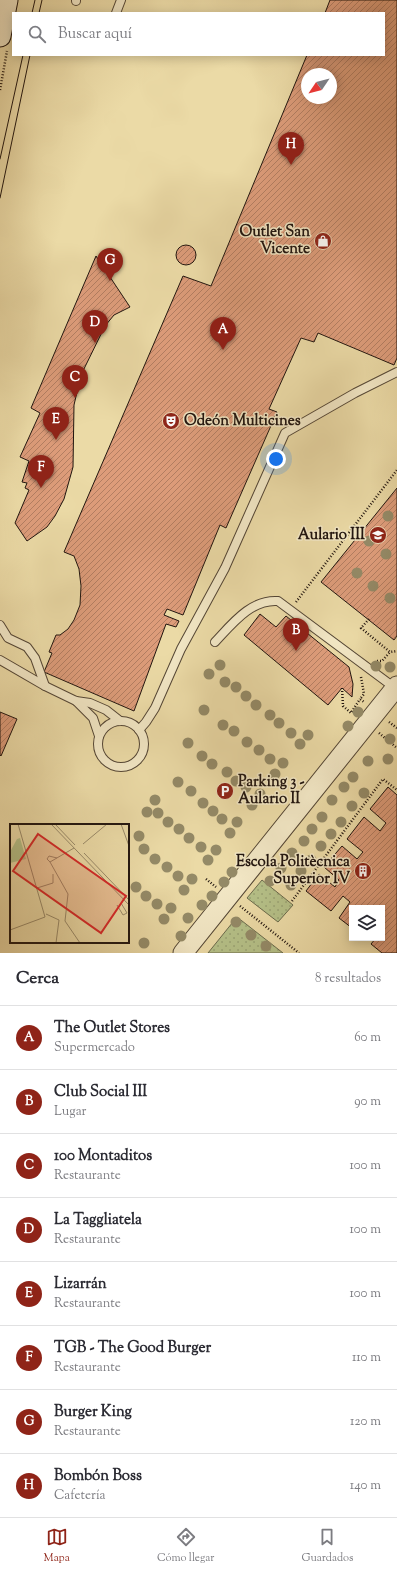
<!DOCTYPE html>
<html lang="es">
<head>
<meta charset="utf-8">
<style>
  :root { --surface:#fff; --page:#f7f7f7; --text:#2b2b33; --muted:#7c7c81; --line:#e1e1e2; --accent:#8f2418 }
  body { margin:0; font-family:"Sorts Mill Goudy",serif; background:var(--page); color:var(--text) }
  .controls { position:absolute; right:12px; bottom:12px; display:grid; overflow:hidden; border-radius:0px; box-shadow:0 2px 10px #0003 }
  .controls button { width:36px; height:36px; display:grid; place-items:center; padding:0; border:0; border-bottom:1px solid var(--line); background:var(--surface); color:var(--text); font:20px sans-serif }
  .compass { position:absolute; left:301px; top:68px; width:36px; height:36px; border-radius:50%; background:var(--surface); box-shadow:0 2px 10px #0003; rotate:235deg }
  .you { position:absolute; left:276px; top:459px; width:14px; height:14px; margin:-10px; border:3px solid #fff; border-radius:50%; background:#1a73e8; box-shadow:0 0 0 6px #1a73e833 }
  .badge { display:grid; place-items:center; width:26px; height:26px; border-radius:50%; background:var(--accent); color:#fff; font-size:13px; font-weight:700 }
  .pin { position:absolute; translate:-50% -33px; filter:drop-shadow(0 1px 2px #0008) }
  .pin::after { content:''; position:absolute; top:21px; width:14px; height:12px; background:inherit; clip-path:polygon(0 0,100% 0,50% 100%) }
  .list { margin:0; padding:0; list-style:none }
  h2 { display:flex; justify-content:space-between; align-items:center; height:52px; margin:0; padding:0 16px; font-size:17px }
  h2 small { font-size:13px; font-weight:400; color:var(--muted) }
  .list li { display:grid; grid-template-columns:26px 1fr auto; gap:12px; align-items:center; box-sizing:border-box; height:64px; padding:0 16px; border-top:1px solid var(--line) }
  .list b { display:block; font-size:15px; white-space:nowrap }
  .list p { margin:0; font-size:13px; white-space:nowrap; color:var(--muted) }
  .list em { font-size:13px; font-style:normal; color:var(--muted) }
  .icon { flex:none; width:22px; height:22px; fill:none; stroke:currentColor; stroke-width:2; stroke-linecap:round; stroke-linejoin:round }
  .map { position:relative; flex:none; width:397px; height:953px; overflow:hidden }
  .search { position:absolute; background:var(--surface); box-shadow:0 2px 10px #0003; left:12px; right:12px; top:12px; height:44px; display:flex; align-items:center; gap:10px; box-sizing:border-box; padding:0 14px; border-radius:0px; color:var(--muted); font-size:15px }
  .sheet { height:564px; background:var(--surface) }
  nav { display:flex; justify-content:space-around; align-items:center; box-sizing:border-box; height:56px; border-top:1px solid var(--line); background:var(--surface); font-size:11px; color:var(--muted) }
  nav a { display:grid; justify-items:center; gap:2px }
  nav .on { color:var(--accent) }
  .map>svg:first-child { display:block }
  .green { fill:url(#green-dots); stroke:#6b6a4c }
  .building { fill:url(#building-hatch); stroke:#21150f; fill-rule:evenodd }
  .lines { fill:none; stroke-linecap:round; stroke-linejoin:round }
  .service-casing { stroke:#544635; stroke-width:10 }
  .tertiary-casing { stroke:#544635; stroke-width:21 }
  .secondary-casing { stroke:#21150f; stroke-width:23 }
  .path { stroke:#21150f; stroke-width:2.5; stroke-dasharray:1 2; stroke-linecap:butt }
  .service { stroke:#f2e7c5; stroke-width:8 }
  .tertiary { stroke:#f2e7c5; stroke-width:19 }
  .secondary { stroke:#f2e7c5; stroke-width:21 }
  .tram { stroke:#21150f; stroke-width:1 }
  .tree { fill:#948a67 }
  .labels { text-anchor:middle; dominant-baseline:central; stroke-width:3; stroke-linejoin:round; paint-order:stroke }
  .poi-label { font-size:15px; font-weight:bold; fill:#21150f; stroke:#f2e7c5; text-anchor:end }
  .inset-road { fill:none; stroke:#9a8b6a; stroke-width:1 }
  .view { fill:#d62828; fill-opacity:0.15; stroke:#d62828; stroke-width:2 }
  .inset-edge { fill:none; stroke:#21150f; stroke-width:2 }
</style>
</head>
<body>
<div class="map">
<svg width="397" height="953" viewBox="0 0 397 953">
  <defs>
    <pattern id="green-dots" width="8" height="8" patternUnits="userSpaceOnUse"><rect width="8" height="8" fill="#b5c088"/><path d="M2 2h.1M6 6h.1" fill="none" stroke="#9ba474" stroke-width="1.8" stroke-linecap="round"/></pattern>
    <pattern id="building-hatch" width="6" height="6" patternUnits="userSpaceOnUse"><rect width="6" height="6" fill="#dd9c7a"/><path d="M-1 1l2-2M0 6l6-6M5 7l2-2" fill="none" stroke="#b37e62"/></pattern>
  </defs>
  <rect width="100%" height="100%" fill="#ebdaa6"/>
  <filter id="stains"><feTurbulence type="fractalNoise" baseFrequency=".005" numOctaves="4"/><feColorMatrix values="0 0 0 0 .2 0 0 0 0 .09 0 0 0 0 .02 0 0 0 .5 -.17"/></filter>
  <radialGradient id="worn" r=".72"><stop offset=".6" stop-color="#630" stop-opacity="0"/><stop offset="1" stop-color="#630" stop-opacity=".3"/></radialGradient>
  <g class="green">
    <polygon points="262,880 293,905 278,922 247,898"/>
    <polygon points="237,917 283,953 208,953"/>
  </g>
  <g class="building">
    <path d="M 330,0 L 397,0 L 397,358 L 394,365 L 318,333 L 314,342 L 301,338 L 269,409 L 277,412 L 226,528 L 220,525 L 183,615 L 167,609 L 164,615 L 179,621 L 176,627 L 166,624 L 134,711 L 44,672 L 52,653 L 49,652 L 56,635 L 60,635 L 68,629 L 74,620 L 80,605 L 81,586 L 79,569 L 74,556 L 64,552 L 183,276 L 211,286 L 307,55 L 384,55 L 384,13 L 325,13 ZM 307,74 L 331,74 L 331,98 L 307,98 Z"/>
    <circle cx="186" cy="255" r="10"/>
    <polygon points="96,256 130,307 114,315 105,326 81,375 74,405 73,467 64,499 55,516 47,527 27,541 15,523 29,490 25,488 27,483 22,482 29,461 20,457 40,413 31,408"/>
    <polygon points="397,488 397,636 394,640 321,582"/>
    <polygon points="260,614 276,627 286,616 349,667 353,684 352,697 342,688 328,705 244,635"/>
    <polygon points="0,712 17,719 1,756 0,755"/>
    <polygon points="388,787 397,795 397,953 382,953 371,944 376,938 382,938 382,930 384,927 382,926 382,908 352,908 352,928 339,918 350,902 343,896 331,911 306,891 319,874 335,887 339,880 324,867 342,846 357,859 363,852 347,839 364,817 380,831 386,823 370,809"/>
  </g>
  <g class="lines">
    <g class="service-casing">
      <g id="service">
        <polyline points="76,1 76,0"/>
        <polyline points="116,13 121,0"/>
        <polyline points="0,625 8,638 27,647 35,658 45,686"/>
        <path d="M 215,642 C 232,624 251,599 278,601 L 395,688"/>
        <polyline points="0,660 45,686 76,701 90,703 106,710 120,721"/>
        <polyline points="76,701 93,718 99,736"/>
        <circle cx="121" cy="744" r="23"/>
        <polyline points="139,730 146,722 155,708 181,649 225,568 285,433 355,393 397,372"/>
      </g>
    </g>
    <g class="tertiary-casing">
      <polyline id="tertiary" points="183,953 397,686"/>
    </g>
    <g class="secondary-casing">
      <polyline id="secondary" points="0,36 7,0"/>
    </g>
    <g class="path">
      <polyline points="0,90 7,51"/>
      <polyline points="296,602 397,470"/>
      <polyline points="369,619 361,628 390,652 397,651"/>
      <polyline points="377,661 382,661 390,652"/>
      <polyline points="361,677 364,694 360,699 364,702"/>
      <polyline points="342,688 343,706 351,713 360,699"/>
      <polyline points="389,722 397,728"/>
      <polyline points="379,733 397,748"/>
      <polyline points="206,879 216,887"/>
      <polyline points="292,901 383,779 397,790"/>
      <polyline points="240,906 299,953"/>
    </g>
    <use href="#service" class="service"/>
    <use href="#tertiary" class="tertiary"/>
    <use href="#secondary" class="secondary"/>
    <g class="tram">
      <polyline points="32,13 35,0"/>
      <polyline points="39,13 42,0"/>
      <polyline points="0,159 23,55"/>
      <polyline points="0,198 30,55"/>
    </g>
  </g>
  <g class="tree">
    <circle cx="388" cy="516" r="5.5"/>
    <circle cx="369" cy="541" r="5.5"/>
    <circle cx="386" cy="554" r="5.5"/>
    <circle cx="357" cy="573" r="5.5"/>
    <circle cx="373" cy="586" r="5.5"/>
    <circle cx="390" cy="598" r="5.5"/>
    <circle cx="220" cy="665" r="5.5"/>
    <circle cx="376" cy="666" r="5.5"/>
    <circle cx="390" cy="667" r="5.5"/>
    <circle cx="209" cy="674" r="5.5"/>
    <circle cx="225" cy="682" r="5.5"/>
    <circle cx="236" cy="687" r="5.5"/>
    <circle cx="246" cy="696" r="5.5"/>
    <circle cx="256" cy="705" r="5.5"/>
    <circle cx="204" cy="710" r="5.5"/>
    <circle cx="358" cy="712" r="5.5"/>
    <circle cx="270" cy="715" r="5.5"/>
    <circle cx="279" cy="723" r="5.5"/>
    <circle cx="223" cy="725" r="5.5"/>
    <circle cx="348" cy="726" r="5.5"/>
    <circle cx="234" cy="731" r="5.5"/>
    <circle cx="291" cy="733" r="5.5"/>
    <circle cx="308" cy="735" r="5.5"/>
    <circle cx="390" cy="739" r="5.5"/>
    <circle cx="247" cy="742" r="5.5"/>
    <circle cx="188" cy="743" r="5.5"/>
    <circle cx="300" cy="744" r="5.5"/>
    <circle cx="259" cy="750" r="5.5"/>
    <circle cx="202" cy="756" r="5.5"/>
    <circle cx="270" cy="759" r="5.5"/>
    <circle cx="388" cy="759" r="5.5"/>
    <circle cx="368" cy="761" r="5.5"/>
    <circle cx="283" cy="763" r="5.5"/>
    <circle cx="212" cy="764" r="5.5"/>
    <circle cx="227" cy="772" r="5.5"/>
    <circle cx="275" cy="774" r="5.5"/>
    <circle cx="353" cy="777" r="5.5"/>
    <circle cx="236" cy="781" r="5.5"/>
    <circle cx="178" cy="782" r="5.5"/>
    <circle cx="246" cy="787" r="5.5"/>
    <circle cx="344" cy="787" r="5.5"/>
    <circle cx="191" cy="791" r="5.5"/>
    <circle cx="364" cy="793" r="5.5"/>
    <circle cx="260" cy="794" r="5.5"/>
    <circle cx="155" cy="800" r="5.5"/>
    <circle cx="332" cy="800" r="5.5"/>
    <circle cx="203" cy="803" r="5.5"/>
    <circle cx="252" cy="805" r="5.5"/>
    <circle cx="352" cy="806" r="5.5"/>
    <circle cx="213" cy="811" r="5.5"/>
    <circle cx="147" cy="812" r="5.5"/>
    <circle cx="158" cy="813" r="5.5"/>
    <circle cx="322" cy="817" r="5.5"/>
    <circle cx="222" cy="819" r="5.5"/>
    <circle cx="168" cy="822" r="5.5"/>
    <circle cx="237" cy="822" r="5.5"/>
    <circle cx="341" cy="822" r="5.5"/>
    <circle cx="179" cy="829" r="5.5"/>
    <circle cx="312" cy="829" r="5.5"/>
    <circle cx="230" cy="833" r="5.5"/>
    <circle cx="331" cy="834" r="5.5"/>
    <circle cx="139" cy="836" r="5.5"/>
    <circle cx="189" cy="838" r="5.5"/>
    <circle cx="304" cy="841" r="5.5"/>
    <circle cx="321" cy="846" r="5.5"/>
    <circle cx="201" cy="847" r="5.5"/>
    <circle cx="144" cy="849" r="5.5"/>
    <circle cx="216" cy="850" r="5.5"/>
    <circle cx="292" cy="853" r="5.5"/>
    <circle cx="155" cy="859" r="5.5"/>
    <circle cx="208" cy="860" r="5.5"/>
    <circle cx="311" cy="860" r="5.5"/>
    <circle cx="167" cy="867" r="5.5"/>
    <circle cx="281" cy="868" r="5.5"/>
    <circle cx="301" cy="871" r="5.5"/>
    <circle cx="232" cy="872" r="5.5"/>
    <circle cx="178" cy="876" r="5.5"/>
    <circle cx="192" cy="879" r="5.5"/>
    <circle cx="270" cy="881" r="5.5"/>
    <circle cx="224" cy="882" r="5.5"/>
    <circle cx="291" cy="885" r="5.5"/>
    <circle cx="136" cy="887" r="5.5"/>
    <circle cx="184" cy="890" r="5.5"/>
    <circle cx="146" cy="896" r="5.5"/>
    <circle cx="212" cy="896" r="5.5"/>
    <circle cx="157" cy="904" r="5.5"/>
    <circle cx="202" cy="905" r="5.5"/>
    <circle cx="171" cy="908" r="5.5"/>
    <circle cx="188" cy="918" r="5.5"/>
    <circle cx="164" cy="919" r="5.5"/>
    <circle cx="236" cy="922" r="5.5"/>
    <circle cx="251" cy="935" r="5.5"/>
    <circle cx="181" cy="936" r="5.5"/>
    <circle cx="144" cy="943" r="5.5"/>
    <circle cx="266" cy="946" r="5.5"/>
  </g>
  <defs>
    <g id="shop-disc" transform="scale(0.9)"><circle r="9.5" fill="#8f2418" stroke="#f2e7c5"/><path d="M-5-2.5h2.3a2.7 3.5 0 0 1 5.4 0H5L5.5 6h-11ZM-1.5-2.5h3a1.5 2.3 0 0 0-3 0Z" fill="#fff"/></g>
    <g id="theatre-disc" transform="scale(0.9)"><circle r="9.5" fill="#8f2418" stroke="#f2e7c5"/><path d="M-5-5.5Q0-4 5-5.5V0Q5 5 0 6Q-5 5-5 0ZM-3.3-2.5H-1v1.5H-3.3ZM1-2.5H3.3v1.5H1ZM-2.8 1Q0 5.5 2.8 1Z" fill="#fff"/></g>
    <g id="university-disc" transform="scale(0.9)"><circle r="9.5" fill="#8f2418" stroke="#f2e7c5"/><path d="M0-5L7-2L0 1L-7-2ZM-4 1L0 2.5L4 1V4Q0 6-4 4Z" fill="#fff"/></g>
    <g id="parking-disc" transform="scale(0.9)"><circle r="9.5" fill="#8f2418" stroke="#f2e7c5"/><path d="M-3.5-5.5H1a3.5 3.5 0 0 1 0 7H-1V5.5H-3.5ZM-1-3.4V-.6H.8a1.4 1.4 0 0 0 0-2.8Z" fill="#fff"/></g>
    <g id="building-disc" transform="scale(0.9)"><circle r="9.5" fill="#8f2418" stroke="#f2e7c5"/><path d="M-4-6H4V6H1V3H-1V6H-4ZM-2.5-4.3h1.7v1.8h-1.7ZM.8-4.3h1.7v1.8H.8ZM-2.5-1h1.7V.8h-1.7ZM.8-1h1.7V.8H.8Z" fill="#fff"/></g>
  </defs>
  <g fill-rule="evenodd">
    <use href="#shop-disc" x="323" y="241"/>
    <use href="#theatre-disc" x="171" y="421"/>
    <use href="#university-disc" x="378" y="535"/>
    <use href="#parking-disc" x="225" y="791"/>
    <use href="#building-disc" x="363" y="871"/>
  </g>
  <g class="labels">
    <g class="poi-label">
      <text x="310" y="232">Outlet San<tspan x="310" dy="17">Vicente</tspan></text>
      <text x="184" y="421" text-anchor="start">Odeón Multicines</text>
      <text x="365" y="535">Aulario III</text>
      <text x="238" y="782" text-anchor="start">Parking 3 -<tspan x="238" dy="17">Aulario II</tspan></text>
      <text x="350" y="862">Escola Politècnica<tspan x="350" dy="17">Superior IV</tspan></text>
    </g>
  </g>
  <g transform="translate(10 824)">
    <rect width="119" height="119" fill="#ebdaa6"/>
    <path d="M 10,14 L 16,35 L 0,39 L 0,28 L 7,15 Z" fill="#b5c088"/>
    <path class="inset-road" d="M 41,0 L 119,81M 45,0 L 65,21M 111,0 L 119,22M 73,20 L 97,0M 74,29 L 119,76M 47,34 L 39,32 L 37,35 L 40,38 L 64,24M 40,38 L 58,70 L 55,97 L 70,119M 27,64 L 43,59 L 43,50M 107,81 L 113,91 L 117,89 L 111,79M 36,90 L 49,96 L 46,119M 0,106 L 35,93 L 8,0"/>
    <path class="view" d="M 28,10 L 116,72 L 91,109 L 3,47 Z"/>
    <rect width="119" height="119" class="inset-edge"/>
  </g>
  <rect width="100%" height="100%" filter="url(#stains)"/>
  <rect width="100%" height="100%" fill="url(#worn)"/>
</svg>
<div class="controls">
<button><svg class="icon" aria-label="layers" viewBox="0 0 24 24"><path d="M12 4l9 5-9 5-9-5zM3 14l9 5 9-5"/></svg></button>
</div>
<svg class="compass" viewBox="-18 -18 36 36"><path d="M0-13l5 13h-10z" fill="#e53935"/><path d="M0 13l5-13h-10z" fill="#7c7c81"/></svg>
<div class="you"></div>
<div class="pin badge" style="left:223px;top:350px">A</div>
<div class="pin badge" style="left:296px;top:651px">B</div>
<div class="pin badge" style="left:75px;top:398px">C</div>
<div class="pin badge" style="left:95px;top:343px">D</div>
<div class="pin badge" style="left:56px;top:440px">E</div>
<div class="pin badge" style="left:41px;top:488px">F</div>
<div class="pin badge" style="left:110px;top:281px">G</div>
<div class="pin badge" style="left:291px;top:165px">H</div>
<div class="search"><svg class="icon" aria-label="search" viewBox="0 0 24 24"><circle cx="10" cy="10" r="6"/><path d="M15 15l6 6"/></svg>Buscar aquí</div>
</div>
<section class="sheet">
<h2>Cerca<small>8 resultados</small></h2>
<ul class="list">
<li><span class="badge">A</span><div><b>The Outlet Stores</b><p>Supermercado</p></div><em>60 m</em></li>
<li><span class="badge">B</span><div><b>Club Social III</b><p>Lugar</p></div><em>90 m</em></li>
<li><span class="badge">C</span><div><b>100 Montaditos</b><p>Restaurante</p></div><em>100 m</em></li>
<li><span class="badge">D</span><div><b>La Taggliatela</b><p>Restaurante</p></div><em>100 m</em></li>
<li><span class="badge">E</span><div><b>Lizarrán</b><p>Restaurante</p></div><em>100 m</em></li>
<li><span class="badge">F</span><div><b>TGB - The Good Burger</b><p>Restaurante</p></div><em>110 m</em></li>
<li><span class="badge">G</span><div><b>Burger King</b><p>Restaurante</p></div><em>120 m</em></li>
<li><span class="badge">H</span><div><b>Bombón Boss</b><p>Cafetería</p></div><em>140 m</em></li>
</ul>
</section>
<nav>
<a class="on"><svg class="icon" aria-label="map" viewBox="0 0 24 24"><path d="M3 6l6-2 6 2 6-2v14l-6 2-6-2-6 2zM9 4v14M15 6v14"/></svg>Mapa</a>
<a><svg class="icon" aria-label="directions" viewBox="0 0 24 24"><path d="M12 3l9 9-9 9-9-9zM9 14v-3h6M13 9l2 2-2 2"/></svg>Cómo llegar</a>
<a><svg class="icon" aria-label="saved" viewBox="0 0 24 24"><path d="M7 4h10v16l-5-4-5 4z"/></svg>Guardados</a>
</nav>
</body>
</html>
